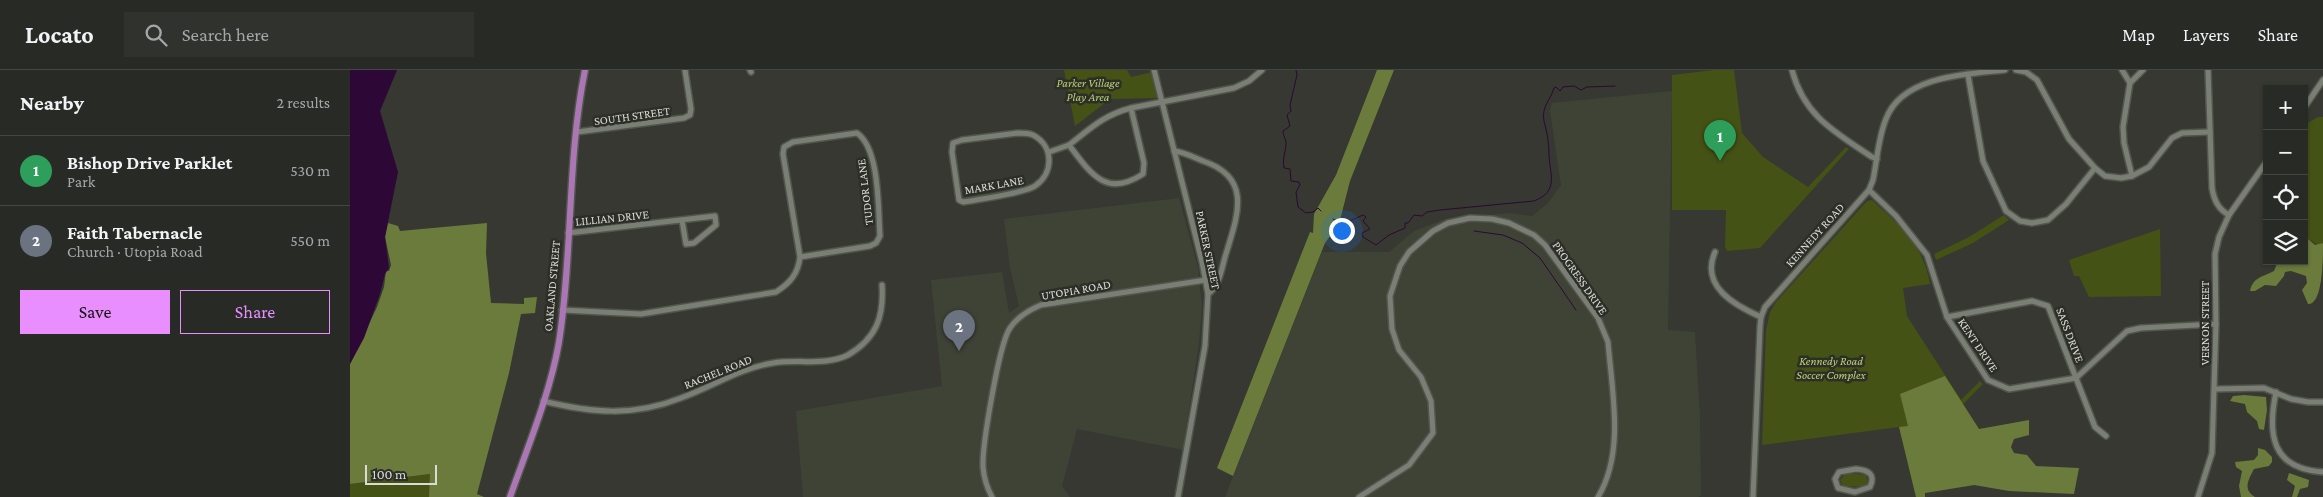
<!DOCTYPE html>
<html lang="en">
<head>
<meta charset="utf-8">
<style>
  :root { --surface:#282a25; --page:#30322d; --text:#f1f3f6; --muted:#a5a7a7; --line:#444642; --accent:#e88eff }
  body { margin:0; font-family:"Crimson Pro",serif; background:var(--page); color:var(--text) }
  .controls { position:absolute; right:15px; top:15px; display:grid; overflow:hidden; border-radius:0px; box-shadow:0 1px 4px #0004 }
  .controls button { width:45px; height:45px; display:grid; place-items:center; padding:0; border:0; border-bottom:1px solid var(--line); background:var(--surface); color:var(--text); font:25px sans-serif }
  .scale { position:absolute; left:15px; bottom:12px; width:72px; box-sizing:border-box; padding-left:5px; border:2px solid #dadbd7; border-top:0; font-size:14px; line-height:18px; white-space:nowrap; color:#dadbd7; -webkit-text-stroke:4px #2c2e27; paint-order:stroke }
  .you { position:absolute; left:991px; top:160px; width:18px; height:18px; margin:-12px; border:4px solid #fff; border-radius:50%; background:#1a73e8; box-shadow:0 0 0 8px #1a73e833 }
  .badge { display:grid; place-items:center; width:32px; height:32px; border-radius:50%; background:var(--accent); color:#fff; font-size:16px; font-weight:700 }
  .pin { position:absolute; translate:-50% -41px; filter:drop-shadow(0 1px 2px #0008) }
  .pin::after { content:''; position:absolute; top:26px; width:18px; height:15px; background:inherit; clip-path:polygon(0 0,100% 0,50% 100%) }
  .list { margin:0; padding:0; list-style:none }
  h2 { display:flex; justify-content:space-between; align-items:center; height:65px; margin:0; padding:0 20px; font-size:21px }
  h2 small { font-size:16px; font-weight:400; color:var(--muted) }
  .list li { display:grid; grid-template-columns:32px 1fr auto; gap:15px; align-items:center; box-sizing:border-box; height:70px; padding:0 20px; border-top:1px solid var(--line) }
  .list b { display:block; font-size:19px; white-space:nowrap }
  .list p { margin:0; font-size:16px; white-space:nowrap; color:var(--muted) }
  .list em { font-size:16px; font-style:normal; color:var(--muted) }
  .actions { display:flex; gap:10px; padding:15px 20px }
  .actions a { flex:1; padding:11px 0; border:1px solid var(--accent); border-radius:0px; text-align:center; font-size:18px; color:var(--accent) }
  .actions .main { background:var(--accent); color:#111 }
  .icon { flex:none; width:28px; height:28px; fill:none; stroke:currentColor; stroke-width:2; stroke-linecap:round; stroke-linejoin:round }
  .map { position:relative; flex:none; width:1973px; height:427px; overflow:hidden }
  header { display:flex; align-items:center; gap:30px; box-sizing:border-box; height:70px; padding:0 25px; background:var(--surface); border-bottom:1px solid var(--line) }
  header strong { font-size:24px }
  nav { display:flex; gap:28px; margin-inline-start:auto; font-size:18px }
  .search { width:350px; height:45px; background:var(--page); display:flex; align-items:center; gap:12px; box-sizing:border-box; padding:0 18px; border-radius:0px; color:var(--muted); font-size:19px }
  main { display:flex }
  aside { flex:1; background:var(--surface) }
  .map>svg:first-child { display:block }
  .built { fill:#3f4336 }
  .green { fill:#455215 }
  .forest { fill:#6b7b3b }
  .water { fill:#2d0736 }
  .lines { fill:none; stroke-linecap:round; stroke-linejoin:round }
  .stream { stroke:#2d0736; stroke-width:1 }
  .minor-casing { stroke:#52544e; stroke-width:8 }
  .major-casing { stroke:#52544e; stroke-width:9 }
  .minor { stroke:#7b7e75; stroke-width:5 }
  .major { stroke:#aa77b4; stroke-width:6 }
  .labels { text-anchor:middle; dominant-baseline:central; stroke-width:5; stroke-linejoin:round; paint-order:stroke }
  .park-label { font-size:12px; font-style:italic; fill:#bbd175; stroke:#2c2e27 }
  .street-label { font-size:12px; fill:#dadbd7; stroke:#2c2e27 }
</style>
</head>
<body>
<header>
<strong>Locato</strong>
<div class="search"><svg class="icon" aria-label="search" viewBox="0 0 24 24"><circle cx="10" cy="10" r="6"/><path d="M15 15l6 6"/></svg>Search here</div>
<nav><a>Map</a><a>Layers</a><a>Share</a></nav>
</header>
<main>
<aside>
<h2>Nearby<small>2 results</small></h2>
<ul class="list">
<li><span class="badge" style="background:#2e9e5b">1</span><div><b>Bishop Drive Parklet</b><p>Park</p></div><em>530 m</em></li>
<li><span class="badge" style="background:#6b7280">2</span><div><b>Faith Tabernacle</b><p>Church · Utopia Road</p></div><em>550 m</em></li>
</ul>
<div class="actions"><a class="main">Save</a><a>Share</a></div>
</aside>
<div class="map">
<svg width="1973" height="427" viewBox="0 0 1973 427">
  <rect width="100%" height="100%" fill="#363831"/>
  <g class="built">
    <polygon points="1322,21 1318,260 1345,262 1350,347 1351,425 1348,427 875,427 972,182 1039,182 1064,161 1095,149 1160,143 1182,146 1198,133 1211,115 1200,41 1202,33"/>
    <polygon points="829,128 848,197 852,236 849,273 833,380 727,359 712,416 720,427 453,427 446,341 592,316 581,210 652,202 659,243 669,236 660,198 654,149"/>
  </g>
  <g class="green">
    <polygon points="714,0 777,0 781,7 802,2 808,28 760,29 725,56"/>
    <polygon points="1364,0 1384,0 1392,63 1413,87 1458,117 1496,77 1499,79 1410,178 1377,181 1375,176 1376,140 1322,140 1322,5"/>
    <polygon points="1968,47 1973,47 1973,173 1968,175 1958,169 1954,152 1954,55"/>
    <path d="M 1522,130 C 1549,155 1574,175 1580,214 L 1553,218 L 1557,246 L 1611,330 L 1630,311 L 1633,314 L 1613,334 L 1629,359 L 1624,415 L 1575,423 L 1575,427 L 1566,427 L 1549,357 L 1412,375 L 1416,260 L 1420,242 L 1426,232 L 1517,131 Z"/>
    <polygon points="1654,145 1659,150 1623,173 1586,190 1584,184 1619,167"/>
    <polygon points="1810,159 1811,226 1739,227 1729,206 1724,206 1719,190"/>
    <polygon points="1496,403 1516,405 1518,413 1513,417 1493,416 1490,410"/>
    <polygon points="81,404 79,427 0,427 0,414"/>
  </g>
  <g class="forest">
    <polygon points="1027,0 1044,0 1000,111 989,154 975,173 883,406 867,398 960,162 963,163 964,144 986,105"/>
    <path d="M 1954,152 L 1958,169 L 1965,175 L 1973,173 C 1973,188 1973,235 1958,234 L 1952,220 L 1957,213 L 1956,206 L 1941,201 L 1935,202 L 1934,206 L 1926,216 L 1915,215 L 1905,221 L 1900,221 C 1903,207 1913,207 1924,201 L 1928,191 L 1954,191 Z"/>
    <polygon points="38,153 48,156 50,161 137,153 136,183 141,233 174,234 174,228 187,227 185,243 171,244 159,303 127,424 134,427 79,427 80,404 0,414 0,294 27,237 34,217 36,201 39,201 41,195 35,167"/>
    <polygon points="1595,306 1629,359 1679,350 1679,365 1664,369 1661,377 1664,383 1677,385 1686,396 1729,398 1724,424 1659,421 1624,415 1575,423 1575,427 1566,427 1549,357 1558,356 1550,324"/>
    <polygon points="1894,325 1916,327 1917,340 1914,360 1909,359 1907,351 1897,342 1895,334 1880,331 1883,326"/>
    <path d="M 1908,378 L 1915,380 L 1922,387 L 1922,392 L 1919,396 L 1904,399 C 1899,409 1892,419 1905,427 L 1891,427 L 1889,416 L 1892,401 L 1886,397 L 1885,392 L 1904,390 L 1908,385 Z"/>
    <polygon points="1939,403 1959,410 1958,417 1950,419 1947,427 1942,427 1945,416 1937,410"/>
  </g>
  <polygon class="water" points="0,0 47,0 30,41 48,102 35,167 39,198 35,204 30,224 14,268 0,294"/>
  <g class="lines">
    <g class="stream">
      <path d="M 946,0 L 947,5 L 940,35 L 941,41 L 937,45 L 940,56 L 933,61 C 933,66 936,69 936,73 C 936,82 932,88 934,98 L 940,99 L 941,111 L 949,112 L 950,115 L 946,122 L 948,137 L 956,143 L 963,142 L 968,138 L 971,141"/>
      <path d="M 983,149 L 993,154 L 1013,145 L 1016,147 L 1013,151 L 1020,159 L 1012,163 L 1013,167 L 1026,175 L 1039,165 L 1055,158 L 1055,153 L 1058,153 L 1064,145 L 1072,146 L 1077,142 L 1090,140 L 1184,131 C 1209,121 1200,106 1199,85 C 1199,73 1197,62 1194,51 C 1191,37 1201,29 1204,18 L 1206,17 L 1210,21 L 1213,17 L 1224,16 L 1231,20 L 1237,17 L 1265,16"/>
      <polyline points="1124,161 1153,165 1172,173 1190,188 1226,240"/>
    </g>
    <g class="minor-casing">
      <g id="minor">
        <polyline points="400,0 401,2"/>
        <polyline points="804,0 852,192 858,224 855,276 828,427"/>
        <path d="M 1442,0 C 1454,46 1485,62 1522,87 L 1527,89"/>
        <polyline points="1666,0 1676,2 1687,10 1719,69 1745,98 1755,106 1771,108 1782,106 1799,97 1822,68 1832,63 1860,62"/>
        <polyline points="1772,0 1780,13 1773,57 1774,73 1782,106"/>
        <path d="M 1858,0 L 1862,118 C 1864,130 1868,139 1879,145"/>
        <polyline points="1618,5 1633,91 1656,141 1670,151 1682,153 1698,150 1716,134 1745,98"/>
        <polyline points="1780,13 1793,0"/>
        <path d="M 781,38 L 794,93 L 793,104 C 756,128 741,104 719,75 C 741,58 754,45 781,38 L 884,18 L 899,11 L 912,0"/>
        <polyline points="1954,38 1973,10"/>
        <polyline points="227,62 334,48 340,45 341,39 335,0"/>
        <path d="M 668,63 C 673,63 679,63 683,65 C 704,76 704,103 685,116 C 677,122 626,130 613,132 L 609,130 L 602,82 L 603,73 L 612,70 Z"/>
        <path d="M 824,81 C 834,82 843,87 853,91 C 904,108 887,147 875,187 C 872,198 869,217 858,224"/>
        <polyline points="699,82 719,75"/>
        <polyline points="1519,120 1546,146 1577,185 1597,247 1638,310 1659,319 1726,308 1777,261 1791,258 1866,254"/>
        <polyline points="218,163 365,146 366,155 344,173 336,174 332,150"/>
        <path d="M 1365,182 C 1350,216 1384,235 1411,247"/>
        <path d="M 212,240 L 291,244 L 426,222 C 440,213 448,204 450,187 L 520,176 L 526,173 L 530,166 C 528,139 530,79 507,63 L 443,72 L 434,77 L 433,84 L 450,187"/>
        <polyline points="1597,247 1682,231 1698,236 1745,357 1756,366"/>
        <polyline points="1865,319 1914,318 1941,329 1958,332 1973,332"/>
        <path d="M 1926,322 C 1917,365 1922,399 1973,402"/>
        <path d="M 193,331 C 242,343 283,347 331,328 C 362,317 390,298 423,293 C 446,289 476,296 498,285 C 527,268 534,246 532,215"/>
        <path d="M 1506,399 C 1518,400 1526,404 1520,417 L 1505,422 L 1488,418 L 1485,409 L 1489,402 Z"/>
        <path d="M 642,427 C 637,418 634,408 633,397 C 632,376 649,274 660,258 C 668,246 679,240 691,235 L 856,210"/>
        <path d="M 1009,427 L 1059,395 L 1083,363 L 1081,331 L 1071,307 L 1049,280 L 1042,259 L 1040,226 L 1050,196 L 1059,182 L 1083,161 L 1098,153 L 1120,148 L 1142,149 L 1159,153 L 1184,165 L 1195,175 L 1248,248 L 1258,272 C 1262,322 1275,382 1248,427"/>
        <path d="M 1403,427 L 1410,257 L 1411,247 L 1415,237 L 1519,120 L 1523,110 C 1527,91 1528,68 1536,49 C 1552,6 1616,4 1655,0"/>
        <polyline points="1848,427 1862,383 1866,254 1865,184 1869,167 1879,145 1917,91"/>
      </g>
    </g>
    <g class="major-casing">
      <path id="major" d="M 160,427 C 178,376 200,324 209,272 C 223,182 217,89 235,0"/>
    </g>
    <use href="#minor" class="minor"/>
    <use href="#major" class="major"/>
  </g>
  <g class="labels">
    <g class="park-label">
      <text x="738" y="13">Parker Village<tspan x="738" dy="14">Play Area</tspan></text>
      <text x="1481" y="291">Kennedy Road<tspan x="1481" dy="14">Soccer Complex</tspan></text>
    </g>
    <g class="street-label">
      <text transform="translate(282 46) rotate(-8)">SOUTH STREET</text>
      <text transform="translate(644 115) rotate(-10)">MARK LANE</text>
      <text transform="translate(515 122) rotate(-97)">TUDOR LANE</text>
      <text transform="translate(262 148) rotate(-6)">LILLIAN DRIVE</text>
      <text transform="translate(1465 165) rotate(-48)">KENNEDY ROAD</text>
      <text transform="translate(858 180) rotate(78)">PARKER STREET</text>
      <text transform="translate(1230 208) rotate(55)">PROGRESS DRIVE</text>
      <text transform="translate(202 216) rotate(-85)">OAKLAND STREET</text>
      <text transform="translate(726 220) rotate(-10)">UTOPIA ROAD</text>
      <text transform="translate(1855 253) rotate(-90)">VERNON STREET</text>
      <text transform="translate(1720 265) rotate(69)">SASS DRIVE</text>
      <text transform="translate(1628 275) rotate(56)">KENT DRIVE</text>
      <text transform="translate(368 302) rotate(-22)">RACHEL ROAD</text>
    </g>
  </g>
</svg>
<div class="controls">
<button>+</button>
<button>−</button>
<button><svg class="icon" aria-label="locate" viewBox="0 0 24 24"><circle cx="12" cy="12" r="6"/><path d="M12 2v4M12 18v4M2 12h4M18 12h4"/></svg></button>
<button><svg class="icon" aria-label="layers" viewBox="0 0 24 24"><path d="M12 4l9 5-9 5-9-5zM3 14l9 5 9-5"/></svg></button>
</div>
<div class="scale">100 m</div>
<div class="you"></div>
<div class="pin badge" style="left:1370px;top:91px;background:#2e9e5b">1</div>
<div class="pin badge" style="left:609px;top:281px;background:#6b7280">2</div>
</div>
</main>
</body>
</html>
